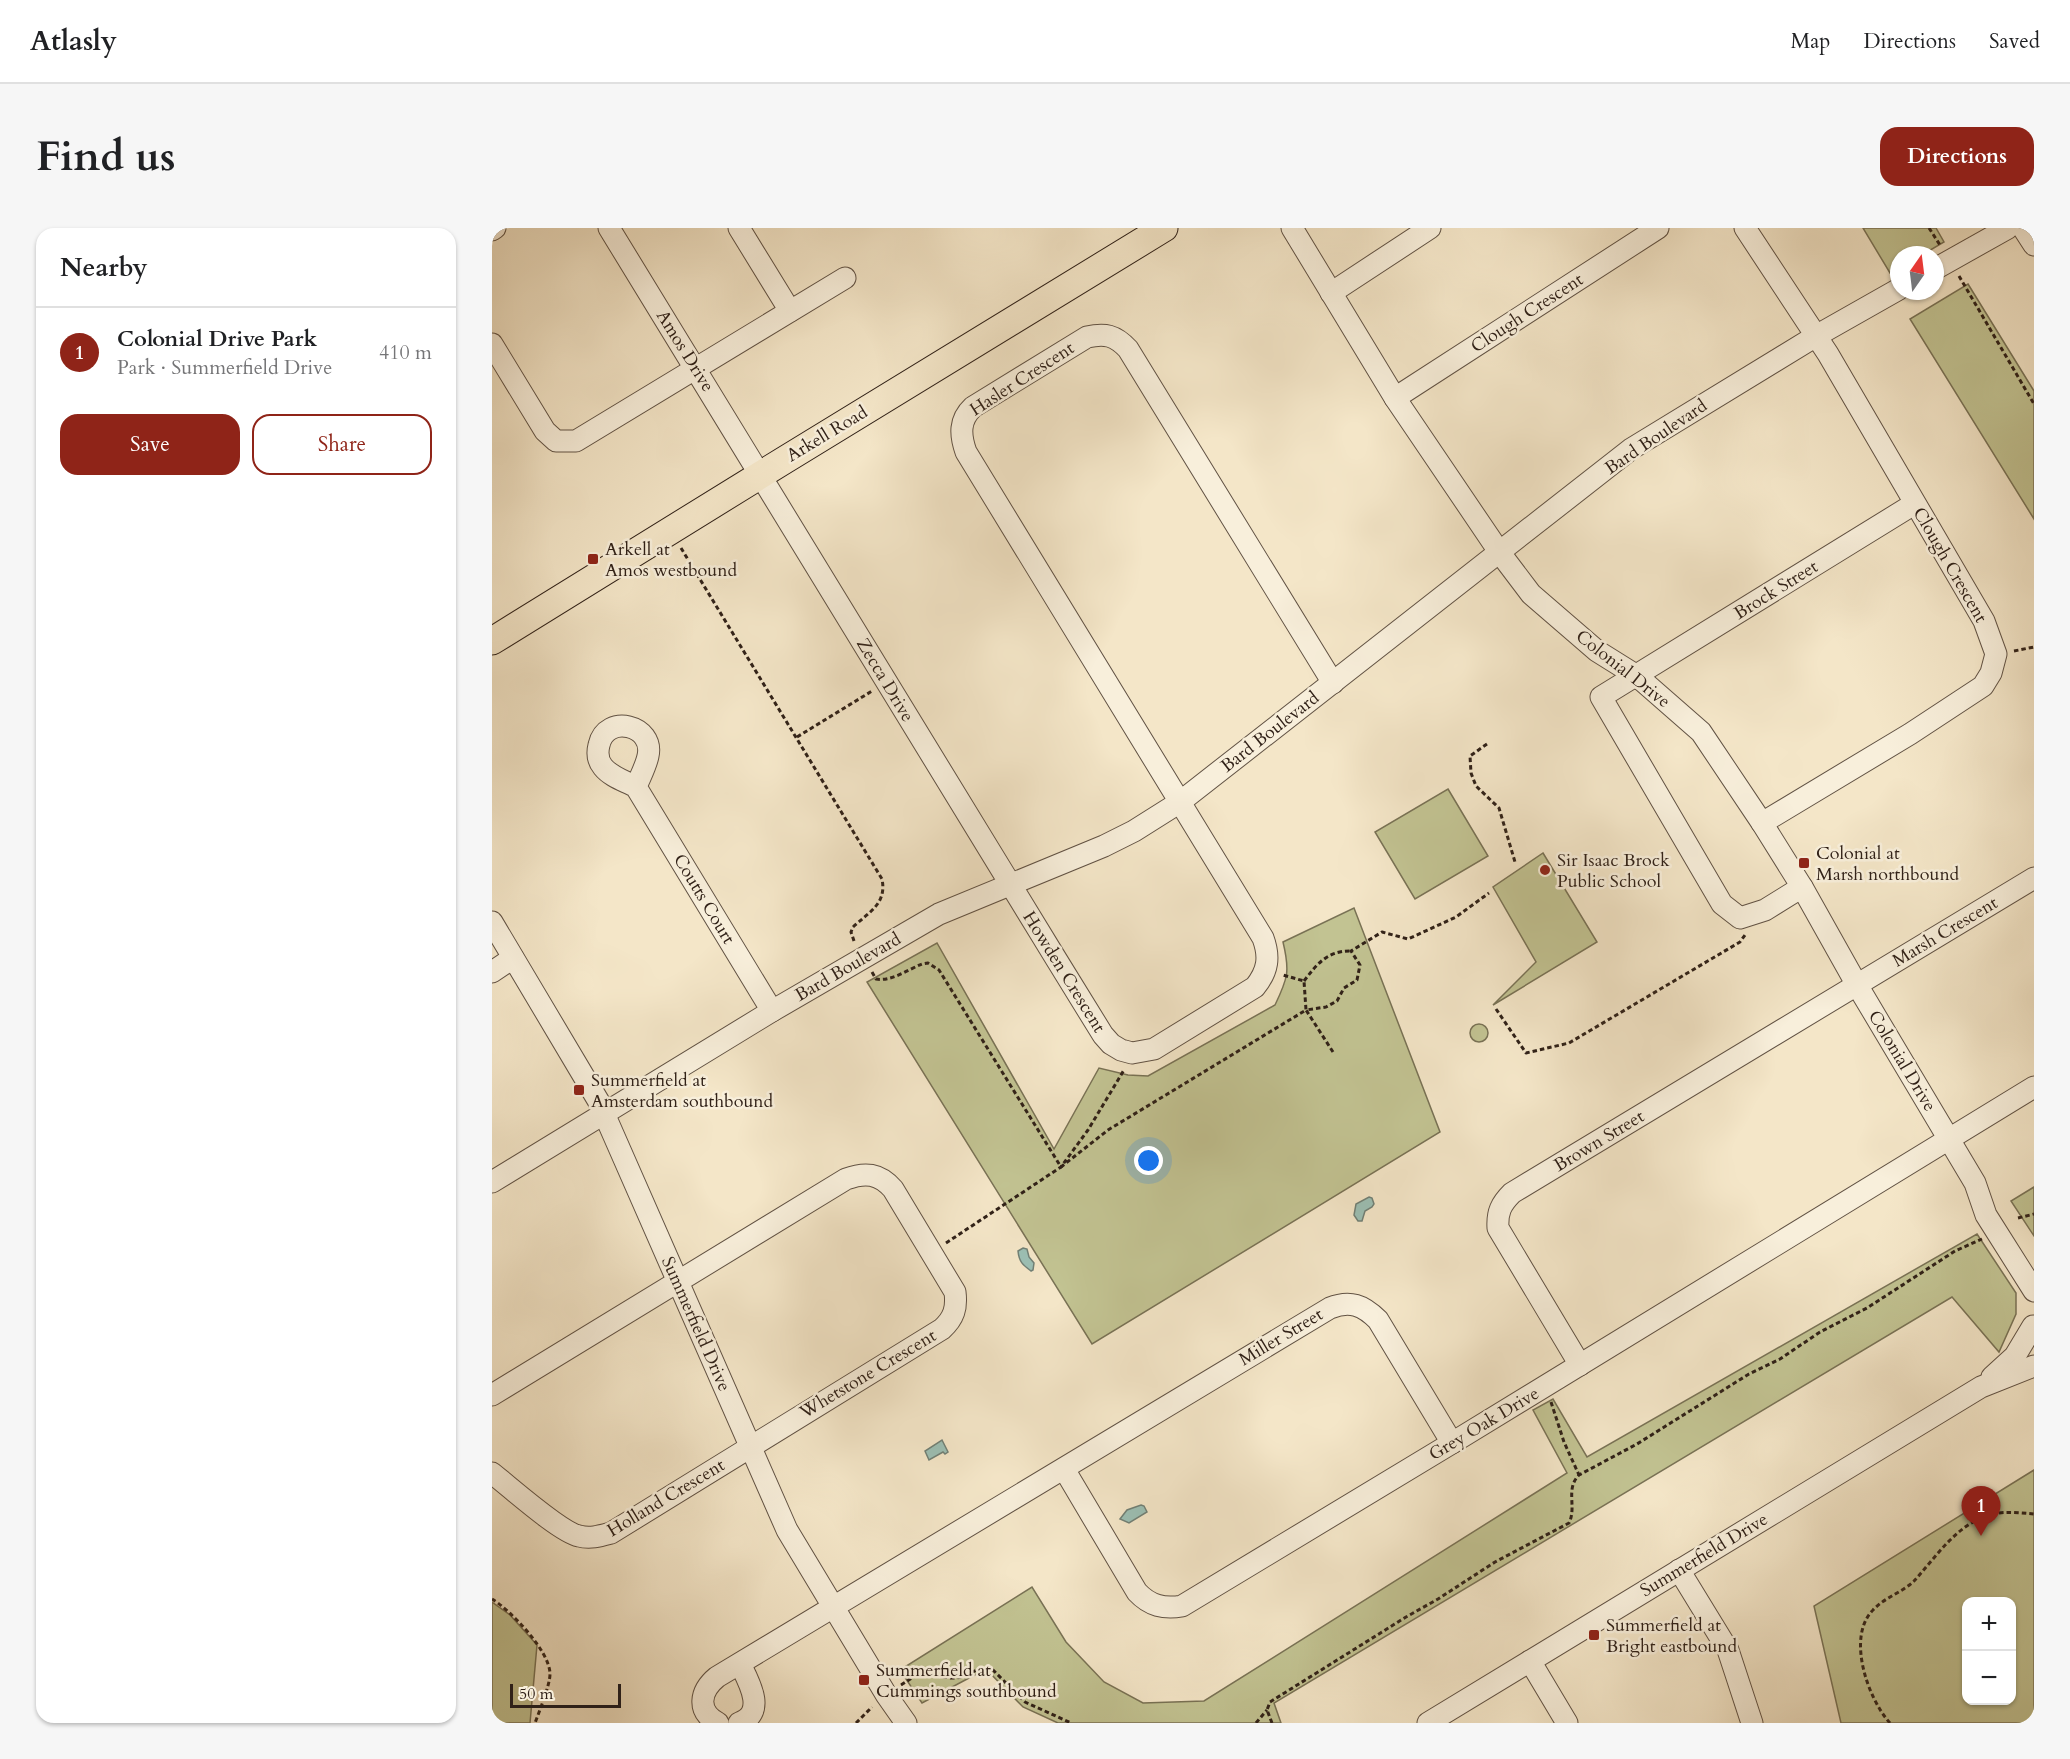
<!DOCTYPE html>
<html lang="en">
<head>
<meta charset="utf-8">
<style>
  :root { --surface:#fff; --page:#f6f6f6; --text:#202124; --muted:#757577; --line:#e0e0e0; --accent:#8f2418 }
  body { margin:0; font-family:Cardo,serif; background:var(--page); color:var(--text) }
  .controls { position:absolute; right:18px; bottom:18px; display:grid; overflow:hidden; border-radius:12px; box-shadow:0 2px 4px #0004 }
  .controls button { width:54px; height:54px; display:grid; place-items:center; padding:0; border:0; border-bottom:2px solid var(--line); background:var(--surface); color:var(--text); font:30px sans-serif }
  .compass { position:absolute; left:1398px; top:18px; width:54px; height:54px; border-radius:50%; background:var(--surface); box-shadow:0 2px 4px #0004; rotate:14deg }
  .scale { position:absolute; left:18px; bottom:15px; width:111px; box-sizing:border-box; padding-left:6px; border:3px solid #302118; border-top:0; font-size:16px; line-height:21px; white-space:nowrap; color:#302118; -webkit-text-stroke:4px #f8efdb; paint-order:stroke }
  .you { position:absolute; left:657px; top:933px; width:21px; height:21px; margin:-15px; border:4px solid #fff; border-radius:50%; background:#1a73e8; box-shadow:0 0 0 9px #1a73e833 }
  .badge { display:grid; place-items:center; width:39px; height:39px; border-radius:50%; background:var(--accent); color:#fff; font-size:20px; font-weight:700 }
  .pin { position:absolute; translate:-50% -50px; filter:drop-shadow(0 2px 3px #0008) }
  .pin::after { content:''; position:absolute; top:32px; width:21px; height:18px; background:inherit; clip-path:polygon(0 0,100% 0,50% 100%) }
  .list { margin:0; padding:0; list-style:none }
  h2 { display:flex; justify-content:space-between; align-items:center; height:78px; margin:0; padding:0 24px; font-size:26px }
  h2 small { font-size:20px; font-weight:400; color:var(--muted) }
  .list li { display:grid; grid-template-columns:39px 1fr auto; gap:18px; align-items:center; box-sizing:border-box; height:90px; padding:0 24px; border-top:2px solid var(--line) }
  .list b { display:block; font-size:22px; white-space:nowrap }
  .list p { margin:0; font-size:20px; white-space:nowrap; color:var(--muted) }
  .list em { font-size:20px; font-style:normal; color:var(--muted) }
  .actions { display:flex; gap:12px; padding:18px 24px }
  .actions a { flex:1; padding:14px 0; border:2px solid var(--accent); border-radius:18px; text-align:center; font-size:21px; color:var(--accent) }
  .actions .main { background:var(--accent); color:#fff }
  .map { position:relative; flex:none; width:1542px; height:1495px; overflow:hidden; border-radius:18px }
  header { display:flex; align-items:center; gap:36px; box-sizing:border-box; height:84px; padding:0 30px; background:var(--surface); border-bottom:2px solid var(--line) }
  header strong { font-size:28px }
  nav { display:flex; gap:33px; margin-inline-start:auto; font-size:21px }
  .intro { display:flex; align-items:center; justify-content:space-between; box-sizing:border-box; height:144px; padding:0 36px }
  h1 { margin:0; font-size:42px }
  .button { padding:15px 27px; border-radius:18px; background:var(--accent); color:#fff; font-size:21px; font-weight:700 }
  main { display:flex; gap:36px; padding:0 36px }
  aside { flex:1; background:var(--surface); border-radius:18px; box-shadow:0 2px 4px #0004 }
  .map>svg:first-child { display:block }
  .green { fill:#c2c392; stroke:#797255; stroke-width:1.5; fill-rule:evenodd }
  .water { fill:#9cc0b5; stroke:#718076; stroke-width:1.5 }
  .lines { fill:none; stroke-linecap:round; stroke-linejoin:round }
  .minor-casing { stroke:#615244; stroke-width:23 }
  .major-casing { stroke:#302118; stroke-width:29 }
  .path { stroke:#302118; stroke-width:3; stroke-dasharray:4.5 3; stroke-linecap:butt }
  .minor { stroke:#f8efdb; stroke-width:21 }
  .major { stroke:#f4e6c8; stroke-width:27 }
  .poi-dot { fill:#8f2418; stroke:#f8efdb; stroke-width:2 }
  .labels { text-anchor:middle; dominant-baseline:central; stroke-width:5; stroke-linejoin:round; paint-order:stroke }
  .street-label { font-size:18px; fill:#302118; stroke:#f8efdb }
  .poi-label { font-size:18px; fill:#302118; stroke:#f8efdb; text-anchor:start }
</style>
</head>
<body>
<header>
<strong>Atlasly</strong>
<nav><a>Map</a><a>Directions</a><a>Saved</a></nav>
</header>
<div class="intro"><h1>Find us</h1><a class="button">Directions</a></div>
<main>
<aside>
<h2>Nearby<small></small></h2>
<ul class="list">
<li><span class="badge">1</span><div><b>Colonial Drive Park</b><p>Park · Summerfield Drive</p></div><em>410 m</em></li>
</ul>
<div class="actions"><a class="main">Save</a><a>Share</a></div>
</aside>
<div class="map">
<svg width="1542" height="1495" viewBox="0 0 1542 1495">
  <rect width="100%" height="100%" fill="#f4e6c8"/>
  <filter id="stains"><feTurbulence type="fractalNoise" baseFrequency=".00333" numOctaves="4"/><feColorMatrix values="0 0 0 0 .2 0 0 0 0 .09 0 0 0 0 .02 0 0 0 .5 -.17"/></filter>
  <radialGradient id="worn" r=".72"><stop offset=".6" stop-color="#630" stop-opacity="0"/><stop offset="1" stop-color="#630" stop-opacity=".3"/></radialGradient>
  <g class="green">
    <polygon points="1371,0 1444,0 1452,14 1430,27 1407,27 1407,40 1398,45"/>
    <polygon points="1476,56 1542,163 1542,291 1418,91"/>
    <polygon points="956,561 996,628 923,671 883,604"/>
    <polygon points="1051,625 1105,714 1001,777 1044,734 1001,659"/>
    <path d="M 862,680 L 948,904 L 600,1116 L 375,754 L 445,715 L 562,921 L 607,840 L 636,847 L 656,848 L 783,777 C 796,750 798,743 791,714 Z"/>
    <circle cx="987" cy="805" r="9"/>
    <polygon points="1542,959 1542,1008 1519,973"/>
    <polygon points="1485,1006 1524,1065 1524,1086 1507,1124 1460,1069 782,1475 789,1495 566,1495 531,1479 494,1441 430,1475 408,1442 540,1359 574,1414 612,1454 651,1475 712,1473 1075,1245 1041,1182 1061,1171 1095,1229"/>
    <path d="M 1542,1242 L 1542,1495 L 1349,1495 L 1322,1378 ZM 1474,1374 L 1520,1374 L 1520,1472 L 1474,1472 Z"/>
    <polygon points="0,1374 18,1387 45,1417 38,1495 0,1495"/>
  </g>
  <g class="water">
    <polygon points="877,969 880,970 882,976 880,979 873,983 870,993 866,993 862,987 864,976"/>
    <path d="M 531,1020 L 535,1021 L 537,1029 L 542,1035 L 541,1042 L 539,1043 C 531,1037 527,1034 526,1023 Z"/>
    <polygon points="450,1212 456,1224 453,1226 451,1224 437,1232 433,1223"/>
    <polygon points="649,1277 652,1278 655,1284 637,1295 628,1291 635,1282"/>
  </g>
  <g class="lines">
    <g class="minor-casing">
      <g id="minor">
        <path d="M 117,0 C 284,268 445,539 611,807 L 619,816 L 629,822 L 640,825 L 662,821 L 763,759 C 776,743 778,729 771,710 L 474,224 C 468,207 467,192 481,179 L 595,109 C 613,105 623,107 636,121 L 841,455"/>
        <polyline points="247,0 298,83"/>
        <polyline points="800,0 903,170 1008,325 1039,366 1105,423 1145,448 1209,504 1270,595 1310,659 1365,757 1483,955 1494,987 1542,1063"/>
        <polyline points="1253,0 1336,126 1492,393 1504,426 1499,445 1491,458 1418,506 1270,595"/>
        <polyline points="1531,0 1542,17"/>
        <polyline points="0,2 3,0"/>
        <polyline points="1443,41 1516,0"/>
        <polyline points="839,65 938,0"/>
        <polyline points="0,116 53,203 64,213 84,213 353,50"/>
        <polyline points="903,170 1166,0"/>
        <path d="M 144,559 C 148,549 154,538 156,528 C 163,497 114,485 107,517 C 105,525 106,533 111,539 C 119,549 133,553 144,559 L 280,783"/>
        <polyline points="1310,659 1273,682 1248,690 1230,676 1109,469 1422,276"/>
        <polyline points="0,694 107,874 295,1302 395,1468 414,1495"/>
        <polyline points="0,744 21,730"/>
        <polyline points="0,954 280,783 447,686 612,618 642,603 688,574 1139,221 1324,108 1407,61"/>
        <path d="M 1088,1137 L 1006,1000 C 1005,984 1009,976 1020,965 L 1542,650"/>
        <polyline points="1500,1149 1523,1128 1541,1098"/>
        <path d="M 0,1167 L 354,951 C 373,944 387,945 401,961 L 463,1064 C 465,1080 462,1090 450,1101 L 119,1305 C 108,1308 98,1311 87,1308 C 68,1304 18,1259 0,1245"/>
        <path d="M 572,1241 L 645,1364 C 658,1378 672,1381 690,1378 L 960,1215 L 1542,859"/>
        <polyline points="1187,1342 1236,1422 1260,1495"/>
        <polyline points="1038,1433 1075,1495"/>
        <path d="M 226,1495 C 204,1483 208,1463 225,1449 L 838,1080 C 858,1072 871,1077 886,1092 L 960,1215"/>
        <path d="M 247,1495 C 275,1485 257,1454 248,1436"/>
        <polyline points="936,1495 1489,1159 1542,1138"/>
      </g>
    </g>
    <g class="major-casing">
      <polyline id="major" points="0,413 291,233 672,0"/>
    </g>
    <g class="path">
      <polyline points="1437,0 1448,17"/>
      <polyline points="1467,48 1542,176"/>
      <path d="M 189,320 L 390,651 C 395,676 377,684 361,699 L 359,704 L 362,713"/>
      <polyline points="1522,423 1542,419"/>
      <polyline points="305,509 380,463"/>
      <polyline points="995,516 978,528 979,545 984,558 1007,580 1023,634"/>
      <path d="M 380,744 L 384,751 C 399,754 417,741 430,736 L 436,735 L 447,742 L 569,939 L 616,902 L 814,782 L 812,753 L 791,747"/>
      <path d="M 812,753 C 825,736 835,723 858,723"/>
      <polyline points="1004,781 1034,825 1077,815 1248,714 1253,707"/>
      <polyline points="841,824 814,782 834,779 845,773 852,760 865,752 868,737 859,723 890,704 916,711 964,689 997,665"/>
      <polyline points="1526,990 1542,986"/>
      <polyline points="454,1015 569,939 596,902 632,842"/>
      <polyline points="1059,1174 1072,1214 1087,1247"/>
      <path d="M 0,1371 C 18,1382 58,1423 58,1446 C 58,1457 47,1484 43,1495"/>
      <path d="M 409,1457 C 416,1453 422,1447 430,1446 C 441,1443 451,1451 463,1450 C 476,1449 485,1438 499,1440 L 533,1474 L 579,1495"/>
      <polyline points="364,1495 380,1479"/>
      <polyline points="764,1495 775,1482"/>
      <path d="M 780,1495 L 775,1482 L 778,1474 L 914,1389 L 946,1371 L 1003,1334 L 1077,1295 C 1085,1279 1073,1261 1087,1247 L 1145,1216 L 1257,1146 L 1288,1131 L 1328,1104 L 1375,1080 L 1463,1023 L 1490,1011"/>
      <path d="M 1398,1495 C 1376,1471 1354,1409 1381,1382 C 1393,1369 1411,1364 1422,1353 C 1445,1328 1466,1294 1501,1286 C 1513,1283 1529,1285 1542,1286"/>
    </g>
    <use href="#minor" class="minor"/>
    <use href="#major" class="major"/>
  </g>
  <g class="poi-dot">
    <rect x="95" y="325" width="12" height="12" rx="3"/>
    <rect x="1306" y="629" width="12" height="12" rx="3"/>
    <circle cx="1053" cy="642" r="6"/>
    <rect x="81" y="856" width="12" height="12" rx="3"/>
    <rect x="1096" y="1401" width="12" height="12" rx="3"/>
    <rect x="366" y="1446" width="12" height="12" rx="3"/>
  </g>
  <g class="labels">
    <g class="street-label">
      <text transform="translate(1035 85) rotate(-33)">Clough Crescent</text>
      <text transform="translate(193 123) rotate(58)">Amos Drive</text>
      <text transform="translate(530 151) rotate(-33)">Hasler Crescent</text>
      <text transform="translate(335 206) rotate(-31)">Arkell Road</text>
      <text transform="translate(1164 209) rotate(-34)">Bard Boulevard</text>
      <text transform="translate(1458 337) rotate(60)">Clough Crescent</text>
      <text transform="translate(1284 362) rotate(-32)">Brock Street</text>
      <text transform="translate(1131 441) rotate(38)">Colonial Drive</text>
      <text transform="translate(393 452) rotate(59)">Zecca Drive</text>
      <text transform="translate(778 504) rotate(-38)">Bard Boulevard</text>
      <text transform="translate(212 671) rotate(59)">Coutts Court</text>
      <text transform="translate(1453 704) rotate(-31)">Marsh Crescent</text>
      <text transform="translate(356 739) rotate(-30)">Bard Boulevard</text>
      <text transform="translate(572 744) rotate(58)">Howden Crescent</text>
      <text transform="translate(1410 833) rotate(59)">Colonial Drive</text>
      <text transform="translate(1107 913) rotate(-31)">Brown Street</text>
      <text transform="translate(204 1096) rotate(66)">Summerfield Drive</text>
      <text transform="translate(789 1109) rotate(-31)">Miller Street</text>
      <text transform="translate(376 1146) rotate(-31)">Whetstone Crescent</text>
      <text transform="translate(992 1196) rotate(-31)">Grey Oak Drive</text>
      <text transform="translate(174 1270) rotate(-31)">Holland Crescent</text>
      <text transform="translate(1212 1327) rotate(-31)">Summerfield Drive</text>
    </g>
    <g class="poi-label">
      <text x="113" y="321">Arkell at<tspan x="113" dy="21">Amos westbound</tspan></text>
      <text x="1324" y="625">Colonial at<tspan x="1324" dy="21">Marsh northbound</tspan></text>
      <text x="1065" y="632">Sir Isaac Brock<tspan x="1065" dy="21">Public School</tspan></text>
      <text x="99" y="852">Summerfield at<tspan x="99" dy="21">Amsterdam southbound</tspan></text>
      <text x="1114" y="1397">Summerfield at<tspan x="1114" dy="21">Bright eastbound</tspan></text>
      <text x="384" y="1442">Summerfield at<tspan x="384" dy="21">Cummings southbound</tspan></text>
    </g>
  </g>
  <rect width="100%" height="100%" filter="url(#stains)"/>
  <rect width="100%" height="100%" fill="url(#worn)"/>
</svg>
<div class="controls">
<button>+</button>
<button>−</button>
</div>
<svg class="compass" viewBox="-18 -18 36 36"><path d="M0-13l5 13h-10z" fill="#e53935"/><path d="M0 13l5-13h-10z" fill="#757577"/></svg>
<div class="scale">50 m</div>
<div class="you"></div>
<div class="pin badge" style="left:1489px;top:1308px">1</div>
</div>
</main>
</body>
</html>
